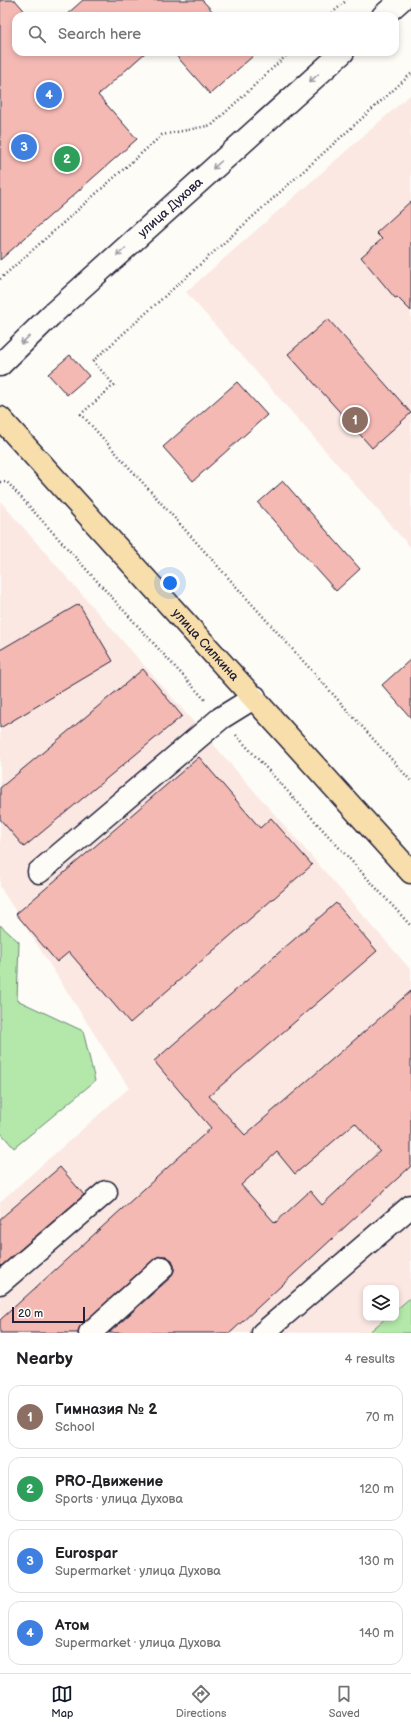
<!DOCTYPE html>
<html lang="en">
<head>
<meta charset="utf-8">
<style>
  :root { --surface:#fff; --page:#f6f6f6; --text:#202124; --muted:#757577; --line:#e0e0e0; --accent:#111827 }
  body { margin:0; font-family:"Balsamiq Sans",sans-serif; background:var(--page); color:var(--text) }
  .controls { position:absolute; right:12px; bottom:12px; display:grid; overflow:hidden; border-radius:8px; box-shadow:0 2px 6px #0003 }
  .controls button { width:36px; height:36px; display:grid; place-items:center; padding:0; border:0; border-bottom:1px solid var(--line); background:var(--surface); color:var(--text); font:20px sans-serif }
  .scale { position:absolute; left:12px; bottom:10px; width:73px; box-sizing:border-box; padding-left:4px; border:2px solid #22223b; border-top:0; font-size:11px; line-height:14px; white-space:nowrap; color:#22223b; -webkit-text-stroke:3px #fdfcf7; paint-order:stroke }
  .you { position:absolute; left:170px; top:583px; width:14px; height:14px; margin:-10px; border:3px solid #fff; border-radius:50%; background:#1a73e8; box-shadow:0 0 0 6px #1a73e833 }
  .badge { display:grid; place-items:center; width:26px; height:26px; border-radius:50%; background:var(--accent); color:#fff; font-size:13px; font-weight:700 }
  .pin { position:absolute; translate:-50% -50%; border:2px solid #fff; box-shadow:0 1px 4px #0006 }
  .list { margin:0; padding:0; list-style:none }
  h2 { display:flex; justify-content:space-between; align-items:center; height:52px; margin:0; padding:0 16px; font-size:17px }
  h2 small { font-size:13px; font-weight:400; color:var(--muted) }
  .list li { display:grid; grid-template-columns:26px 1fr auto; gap:12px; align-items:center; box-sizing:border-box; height:64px; margin:0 8px 8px; padding:0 8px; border:1px solid var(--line); border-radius:12px }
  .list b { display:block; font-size:15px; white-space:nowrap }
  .list p { margin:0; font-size:13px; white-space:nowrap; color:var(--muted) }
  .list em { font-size:13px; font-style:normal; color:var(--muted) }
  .icon { flex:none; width:22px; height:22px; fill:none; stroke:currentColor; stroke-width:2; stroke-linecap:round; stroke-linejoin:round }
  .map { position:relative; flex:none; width:411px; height:1333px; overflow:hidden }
  .search { position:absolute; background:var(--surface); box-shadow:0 2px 6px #0003; left:12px; right:12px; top:12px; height:44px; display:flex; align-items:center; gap:10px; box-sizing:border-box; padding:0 14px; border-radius:12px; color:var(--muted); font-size:15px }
  .sheet { height:340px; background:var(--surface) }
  nav { display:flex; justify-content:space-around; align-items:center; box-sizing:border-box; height:56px; border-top:1px solid var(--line); background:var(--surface); font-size:11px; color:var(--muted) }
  nav a { display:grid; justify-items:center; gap:2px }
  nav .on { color:var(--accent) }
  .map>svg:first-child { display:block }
  .built { fill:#fbe8e3 }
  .green { fill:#b3e8aa; stroke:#6a8572 }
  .building { fill:#f5b9b4; stroke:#22223b; fill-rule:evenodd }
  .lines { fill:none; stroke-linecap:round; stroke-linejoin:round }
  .minor-casing { stroke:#22223b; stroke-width:25 }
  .major-casing { stroke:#22223b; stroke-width:25 }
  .path { stroke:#22223b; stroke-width:2.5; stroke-dasharray:1 3; stroke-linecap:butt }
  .minor { stroke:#fdfcf7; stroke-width:22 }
  .major { stroke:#f8deab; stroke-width:22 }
  .oneway { stroke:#9a9aa2 }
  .labels { text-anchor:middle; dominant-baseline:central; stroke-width:3; stroke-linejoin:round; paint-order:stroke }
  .street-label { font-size:13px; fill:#22223b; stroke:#fdfcf7 }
</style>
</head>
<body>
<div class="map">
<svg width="411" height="1333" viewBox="0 0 411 1333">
  <rect width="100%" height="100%" fill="#fdfcf7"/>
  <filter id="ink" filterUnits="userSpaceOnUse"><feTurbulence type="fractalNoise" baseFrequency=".025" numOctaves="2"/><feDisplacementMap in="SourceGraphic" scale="8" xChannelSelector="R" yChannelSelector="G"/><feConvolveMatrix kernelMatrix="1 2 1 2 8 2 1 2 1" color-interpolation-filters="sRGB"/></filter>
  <g filter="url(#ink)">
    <g class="built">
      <polygon points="411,94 411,548 186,292"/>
      <polygon points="0,501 411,970 411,1297 396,1310 396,1288 366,1288 366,1318 386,1318 368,1333 0,1333 0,1202 129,1088 0,887"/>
    </g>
    <g class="green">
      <polygon points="0,925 19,942 17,1000 83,1031 95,1081 14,1148 0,1132"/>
      <polygon points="411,1297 411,1333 368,1333 386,1318 396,1318 396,1310"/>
    </g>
    <g class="building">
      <polygon points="0,0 15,0 29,16 16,16 16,52 146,52 98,95 137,139 0,260"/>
      <polygon points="83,0 202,0 217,16 65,16"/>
      <polygon points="173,52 249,52 253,56 210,94"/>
      <polygon points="411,201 411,311 397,297 395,298 361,257 382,239 376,233"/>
      <polygon points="328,319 411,413 372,448 288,354"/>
      <polygon points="70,355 89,376 67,395 48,374"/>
      <polygon points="237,382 267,415 193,481 163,447"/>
      <polygon points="283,481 360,569 336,591 258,503"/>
      <polygon points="79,604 113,661 0,728 0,650"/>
      <polygon points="411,659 411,718 382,685"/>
      <polygon points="143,669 182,716 24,847 0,819 0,788"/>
      <polygon points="199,757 260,828 271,818 312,865 130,1023 69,952 57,962 16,914"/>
      <path d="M 336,903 L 377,951 L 209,1096 L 245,1135 L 411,991 L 411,1166 L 230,1333 L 109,1333 L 171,1277 L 174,1271 L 174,1265 L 172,1260 L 166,1256 L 160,1256 L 154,1259 L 82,1324 L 78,1333 L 0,1333 L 0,1320 L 211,1128 L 154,1061 ZM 355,1123 L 380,1151 L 322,1205 L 310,1191 L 275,1223 L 241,1185 L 277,1152 L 295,1174 Z"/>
      <polygon points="60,1167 84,1195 0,1267 0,1219"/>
    </g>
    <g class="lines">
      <g class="minor-casing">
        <g id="minor">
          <polyline points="383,16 401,0"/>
          <path id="s1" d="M 0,365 L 50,316 L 343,52"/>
          <polyline points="39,872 221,718 255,697"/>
          <polyline points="0,1283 106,1192"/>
          <polyline points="90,1333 162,1268"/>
          <polyline points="263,1333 411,1206"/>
        </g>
      </g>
      <g class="major-casing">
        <g id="major">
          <path id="s2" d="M 0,418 L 411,872"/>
        </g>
      </g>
      <g class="path">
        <polyline points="329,16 347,0"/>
        <polyline points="411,74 93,361 114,385 81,414 411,781"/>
        <polyline points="0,279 162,135 212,125 290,52"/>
        <polyline points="0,482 7,482 206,701"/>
        <polyline points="236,735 411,926"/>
      </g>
      <use href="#minor" class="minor"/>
      <use href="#major" class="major"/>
    </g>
    <defs><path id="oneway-shaft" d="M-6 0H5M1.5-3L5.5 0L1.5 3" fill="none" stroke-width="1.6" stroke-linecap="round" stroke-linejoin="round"/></defs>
    <g class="oneway">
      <use href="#oneway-shaft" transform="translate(314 78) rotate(138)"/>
      <use href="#oneway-shaft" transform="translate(217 165) rotate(138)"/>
      <use href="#oneway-shaft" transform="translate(121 252) rotate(138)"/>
      <use href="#oneway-shaft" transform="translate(25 340) rotate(136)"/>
    </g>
  </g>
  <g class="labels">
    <g class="street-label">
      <text stroke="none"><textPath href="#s1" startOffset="232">улица Духова</textPath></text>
      <text stroke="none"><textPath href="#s2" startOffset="306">улица Силкина</textPath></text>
    </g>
  </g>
</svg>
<div class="controls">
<button><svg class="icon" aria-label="layers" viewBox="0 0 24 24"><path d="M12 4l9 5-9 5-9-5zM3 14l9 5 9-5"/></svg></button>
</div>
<div class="scale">20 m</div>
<div class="you"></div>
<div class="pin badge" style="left:355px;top:420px;background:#8d6e63">1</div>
<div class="pin badge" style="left:67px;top:159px;background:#2e9e5b">2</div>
<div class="pin badge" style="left:24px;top:147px;background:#3f7fe0">3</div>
<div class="pin badge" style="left:49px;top:95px;background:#3f7fe0">4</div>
<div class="search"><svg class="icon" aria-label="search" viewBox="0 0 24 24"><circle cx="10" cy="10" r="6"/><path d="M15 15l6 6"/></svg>Search here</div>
</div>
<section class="sheet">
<h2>Nearby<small>4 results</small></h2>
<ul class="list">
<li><span class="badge" style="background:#8d6e63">1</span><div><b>Гимназия № 2</b><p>School</p></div><em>70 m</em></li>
<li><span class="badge" style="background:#2e9e5b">2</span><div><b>PRO-Движение</b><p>Sports · улица Духова</p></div><em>120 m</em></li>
<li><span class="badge" style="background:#3f7fe0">3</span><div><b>Eurospar</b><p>Supermarket · улица Духова</p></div><em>130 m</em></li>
<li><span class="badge" style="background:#3f7fe0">4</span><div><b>Атом</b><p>Supermarket · улица Духова</p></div><em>140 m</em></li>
</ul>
</section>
<nav>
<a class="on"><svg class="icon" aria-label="map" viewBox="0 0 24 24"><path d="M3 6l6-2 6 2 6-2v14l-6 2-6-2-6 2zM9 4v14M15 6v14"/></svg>Map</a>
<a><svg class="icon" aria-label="directions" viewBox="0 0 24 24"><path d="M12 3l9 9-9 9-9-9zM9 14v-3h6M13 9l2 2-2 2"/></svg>Directions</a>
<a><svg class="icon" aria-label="saved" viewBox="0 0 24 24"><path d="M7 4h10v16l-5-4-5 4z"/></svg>Saved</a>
</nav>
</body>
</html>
